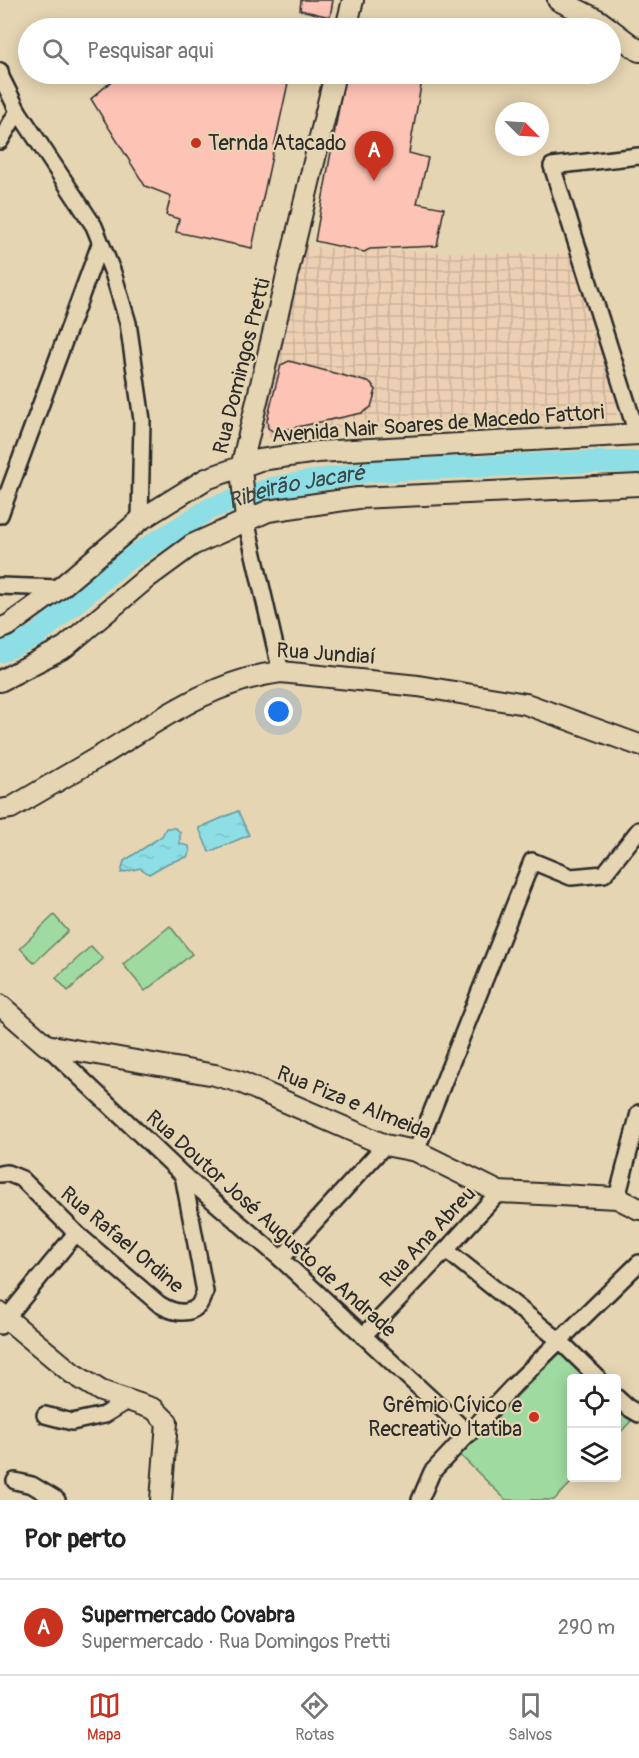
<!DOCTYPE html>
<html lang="pt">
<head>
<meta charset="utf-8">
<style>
  :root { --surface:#fff; --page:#f2f2f2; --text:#222; --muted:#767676; --line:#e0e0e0; --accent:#c8321e }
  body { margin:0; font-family:Pangolin,sans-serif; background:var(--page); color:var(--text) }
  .controls { position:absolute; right:18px; bottom:18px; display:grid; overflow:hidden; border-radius:6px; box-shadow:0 3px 15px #0003 }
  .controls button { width:54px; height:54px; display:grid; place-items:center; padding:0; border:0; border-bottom:2px solid var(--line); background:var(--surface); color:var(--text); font:30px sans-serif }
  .compass { position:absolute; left:495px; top:102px; width:54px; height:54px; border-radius:50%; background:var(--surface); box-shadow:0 3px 15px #0003; rotate:114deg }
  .you { position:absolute; left:279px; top:712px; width:21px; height:21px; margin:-15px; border:4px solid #fff; border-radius:50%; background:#1a73e8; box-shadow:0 0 0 9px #1a73e833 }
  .badge { display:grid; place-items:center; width:39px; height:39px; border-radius:50%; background:var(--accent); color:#fff; font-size:20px; font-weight:700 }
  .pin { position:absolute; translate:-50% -50px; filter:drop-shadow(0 2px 3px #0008) }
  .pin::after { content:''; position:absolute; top:32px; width:21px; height:18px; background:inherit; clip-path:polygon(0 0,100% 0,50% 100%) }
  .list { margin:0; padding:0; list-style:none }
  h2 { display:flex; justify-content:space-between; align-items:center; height:78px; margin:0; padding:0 24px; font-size:26px }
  h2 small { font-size:20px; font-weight:400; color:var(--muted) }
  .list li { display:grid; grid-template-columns:39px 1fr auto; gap:18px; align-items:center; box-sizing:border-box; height:96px; padding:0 24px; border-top:2px solid var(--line) }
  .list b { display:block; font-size:22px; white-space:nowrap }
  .list p { margin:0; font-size:20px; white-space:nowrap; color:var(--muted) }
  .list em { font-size:20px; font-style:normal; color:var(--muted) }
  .icon { flex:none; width:33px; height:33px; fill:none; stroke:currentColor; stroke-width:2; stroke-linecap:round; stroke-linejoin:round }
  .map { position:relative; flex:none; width:639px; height:1500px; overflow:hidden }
  .search { position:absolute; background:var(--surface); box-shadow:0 3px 15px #0003; left:18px; right:18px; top:18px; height:66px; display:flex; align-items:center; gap:15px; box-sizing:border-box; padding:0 21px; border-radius:33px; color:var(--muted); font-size:22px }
  .sheet { height:174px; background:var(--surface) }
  nav { display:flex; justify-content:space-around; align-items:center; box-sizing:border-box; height:84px; border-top:2px solid var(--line); background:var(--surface); font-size:16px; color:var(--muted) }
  nav a { display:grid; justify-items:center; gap:3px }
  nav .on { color:var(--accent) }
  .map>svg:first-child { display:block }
  .industrial { fill:url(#industrial-grid) }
  .green { fill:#9fdaa0; stroke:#658266; stroke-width:1.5 }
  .water { fill:url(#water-ripples); stroke:#66979b; stroke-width:1.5 }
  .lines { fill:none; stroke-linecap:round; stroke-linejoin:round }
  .river { stroke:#8ddfe5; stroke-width:22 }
  .building { fill:#fdc3b5; stroke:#2b2b2b; stroke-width:1.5 }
  .minor-casing { stroke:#2b2b2b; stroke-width:20 }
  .major-casing { stroke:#2b2b2b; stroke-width:24 }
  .minor { stroke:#e6d5b2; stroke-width:15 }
  .major { stroke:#e6d5b2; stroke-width:20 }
  .poi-dot { fill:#c8321e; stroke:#e6d5b2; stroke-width:2 }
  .labels { text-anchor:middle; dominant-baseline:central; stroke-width:4.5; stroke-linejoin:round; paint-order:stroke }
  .poi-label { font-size:21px; fill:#2b2b2b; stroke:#e6d5b2; text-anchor:start }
  .street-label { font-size:21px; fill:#2b2b2b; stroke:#e6d5b2 }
  .water-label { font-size:22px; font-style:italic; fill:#3a4647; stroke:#e6d5b2 }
</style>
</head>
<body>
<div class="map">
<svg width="639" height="1500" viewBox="0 0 639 1500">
  <defs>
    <pattern id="industrial-grid" width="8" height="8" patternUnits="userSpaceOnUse" patternTransform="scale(1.5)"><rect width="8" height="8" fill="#edd0b3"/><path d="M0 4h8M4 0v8" fill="none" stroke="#cbb39a"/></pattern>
    <pattern id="water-ripples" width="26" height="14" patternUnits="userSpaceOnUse" patternTransform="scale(1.5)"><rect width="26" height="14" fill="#8ddfe5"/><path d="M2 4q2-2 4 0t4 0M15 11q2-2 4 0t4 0" fill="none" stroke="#7ac0c5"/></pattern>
  </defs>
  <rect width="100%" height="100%" fill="#e6d5b2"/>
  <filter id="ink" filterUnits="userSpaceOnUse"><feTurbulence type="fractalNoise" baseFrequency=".0167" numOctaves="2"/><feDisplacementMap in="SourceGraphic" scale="12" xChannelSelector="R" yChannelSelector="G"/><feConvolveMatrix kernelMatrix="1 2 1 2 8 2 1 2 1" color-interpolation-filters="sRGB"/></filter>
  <g filter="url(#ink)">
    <polygon class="industrial" points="305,247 498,254 572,254 615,399 617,416 608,423 492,429 360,430 320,432 276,440 259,433"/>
    <g class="green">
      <polygon points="54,915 68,931 34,963 20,948"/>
      <polygon points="170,926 192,954 145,991 123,964"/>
      <polygon points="91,946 103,959 68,991 56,978"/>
      <polygon points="561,1351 589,1378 572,1378 572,1478 576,1478 554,1500 506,1500 460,1455"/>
      <polygon points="616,1406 631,1421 617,1436 616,1436"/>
    </g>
    <g class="water">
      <polygon points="238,811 249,835 209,852 199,828"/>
      <polygon points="166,828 175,828 180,832 180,844 189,846 190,852 187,857 168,863 149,874 140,868 121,873 124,861 162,836"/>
    </g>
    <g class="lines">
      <path class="river" id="s1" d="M 0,652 L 37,635 L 122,563 L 211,508 L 276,487 L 373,471 L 585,462 L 639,462"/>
    </g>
    <g class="building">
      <polygon points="301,0 333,0 330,17 300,10"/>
      <polygon points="120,74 290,74 252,248 176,232 179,219 166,215 171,196 145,186 91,99"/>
      <polygon points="345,74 369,74 422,80 409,153 428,158 417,203 444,208 437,246 370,249 364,252 315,241"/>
      <polygon points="289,361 371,383 376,390 371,407 362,413 274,432 268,428 267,420 281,365"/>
    </g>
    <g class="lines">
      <g class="minor-casing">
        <g id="minor">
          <polyline points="0,71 1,77 18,111 94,226 113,273 128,323 142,420 140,520"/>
          <polyline points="0,141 18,111"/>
          <polyline points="637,434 552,166 639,156"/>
          <polyline points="0,515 100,244"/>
          <polyline points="246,520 281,672"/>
          <polyline points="0,586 60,588"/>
          <polyline points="46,1045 183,1175 281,1259 469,1434"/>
          <polyline points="416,1151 532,861 571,877 604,874 639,830"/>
          <path d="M 0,1174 L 7,1173 L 22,1179 L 76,1233 L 159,1304 C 170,1311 186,1317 198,1306 C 201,1303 203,1295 205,1292 L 183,1175"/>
          <polyline points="617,1198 639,1113"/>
          <polyline points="446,1250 560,1341 598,1378"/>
          <polyline points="281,1259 385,1145"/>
          <polyline points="0,1326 76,1233"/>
          <polyline points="363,1336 446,1250 499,1192"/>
          <polyline points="616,1397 627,1407 639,1414"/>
          <polyline points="45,1415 72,1422 104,1415 127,1401"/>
          <polyline points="15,1481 32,1485 57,1500"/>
          <polyline points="420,1500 432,1472 514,1385 639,1263"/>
        </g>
      </g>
      <g class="major-casing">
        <g id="major">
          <polyline points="558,0 598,20 609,28"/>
          <polyline points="346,28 353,0"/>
          <polyline points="610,29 639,51"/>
          <polyline points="246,520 241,468 335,74"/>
          <polyline points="0,629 9,625 60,588 140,520 206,479 260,460 317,452 639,434"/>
          <polyline points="0,681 65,647 147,578 192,545 268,511 358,498 639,485"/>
          <path d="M 0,810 L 11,808 C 43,789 75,771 107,752 C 162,718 215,680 281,672 L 418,686 L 526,704 L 639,745"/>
          <polyline points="0,1005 46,1045 215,1075 240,1082 385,1145 416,1151 499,1192 617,1198 639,1209"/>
          <polyline points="0,1313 72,1373 101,1391 154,1409 167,1422 161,1500"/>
        </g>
      </g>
      <use href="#minor" class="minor"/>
      <use href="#major" class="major"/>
    </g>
  </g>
  <g class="poi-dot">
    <circle cx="196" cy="143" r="6"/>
    <circle cx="534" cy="1417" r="6"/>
  </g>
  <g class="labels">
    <g class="poi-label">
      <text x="208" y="143">Ternda Atacado</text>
      <text x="522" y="1405" text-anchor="end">Grêmio Cívico e<tspan x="522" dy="24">Recreativo Itatiba</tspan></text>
    </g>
    <g class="street-label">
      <text transform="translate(242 366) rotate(-76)">Rua Domingos Pretti</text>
      <text transform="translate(438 424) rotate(-4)">Avenida Nair Soares de Macedo Fattori</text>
      <text transform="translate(326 654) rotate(4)">Rua Jundiaí</text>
      <text transform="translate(354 1103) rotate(22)">Rua Piza e Almeida</text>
      <text transform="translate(271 1224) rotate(42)">Rua Doutor José Augusto de Andrade</text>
      <text transform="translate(428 1237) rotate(-47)">Rua Ana Abreu</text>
      <text transform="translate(122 1240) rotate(40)">Rua Rafael Ordine</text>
    </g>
    <g class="water-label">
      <text stroke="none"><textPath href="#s1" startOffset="345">Ribeirão Jacaré</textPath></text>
    </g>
  </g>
</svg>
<div class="controls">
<button><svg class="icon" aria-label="locate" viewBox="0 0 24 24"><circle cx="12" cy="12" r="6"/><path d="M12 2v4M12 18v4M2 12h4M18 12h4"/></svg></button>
<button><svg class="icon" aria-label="layers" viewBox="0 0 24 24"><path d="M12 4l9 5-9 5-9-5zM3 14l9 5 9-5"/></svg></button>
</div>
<svg class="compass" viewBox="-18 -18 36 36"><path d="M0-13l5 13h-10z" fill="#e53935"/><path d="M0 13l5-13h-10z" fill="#767676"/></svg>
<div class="you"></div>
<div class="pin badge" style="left:374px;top:181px">A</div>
<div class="search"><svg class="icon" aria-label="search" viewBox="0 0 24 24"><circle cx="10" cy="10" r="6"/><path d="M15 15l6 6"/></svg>Pesquisar aqui</div>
</div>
<section class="sheet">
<h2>Por perto<small></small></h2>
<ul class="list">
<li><span class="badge">A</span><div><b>Supermercado Covabra</b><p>Supermercado · Rua Domingos Pretti</p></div><em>290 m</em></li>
</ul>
</section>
<nav>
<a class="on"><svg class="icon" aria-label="map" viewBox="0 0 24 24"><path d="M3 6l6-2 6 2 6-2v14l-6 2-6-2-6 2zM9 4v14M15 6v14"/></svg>Mapa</a>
<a><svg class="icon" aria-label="directions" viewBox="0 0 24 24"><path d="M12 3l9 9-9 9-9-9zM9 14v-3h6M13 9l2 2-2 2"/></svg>Rotas</a>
<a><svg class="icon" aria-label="saved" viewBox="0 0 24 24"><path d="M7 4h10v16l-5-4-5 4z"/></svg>Salvos</a>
</nav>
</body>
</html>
